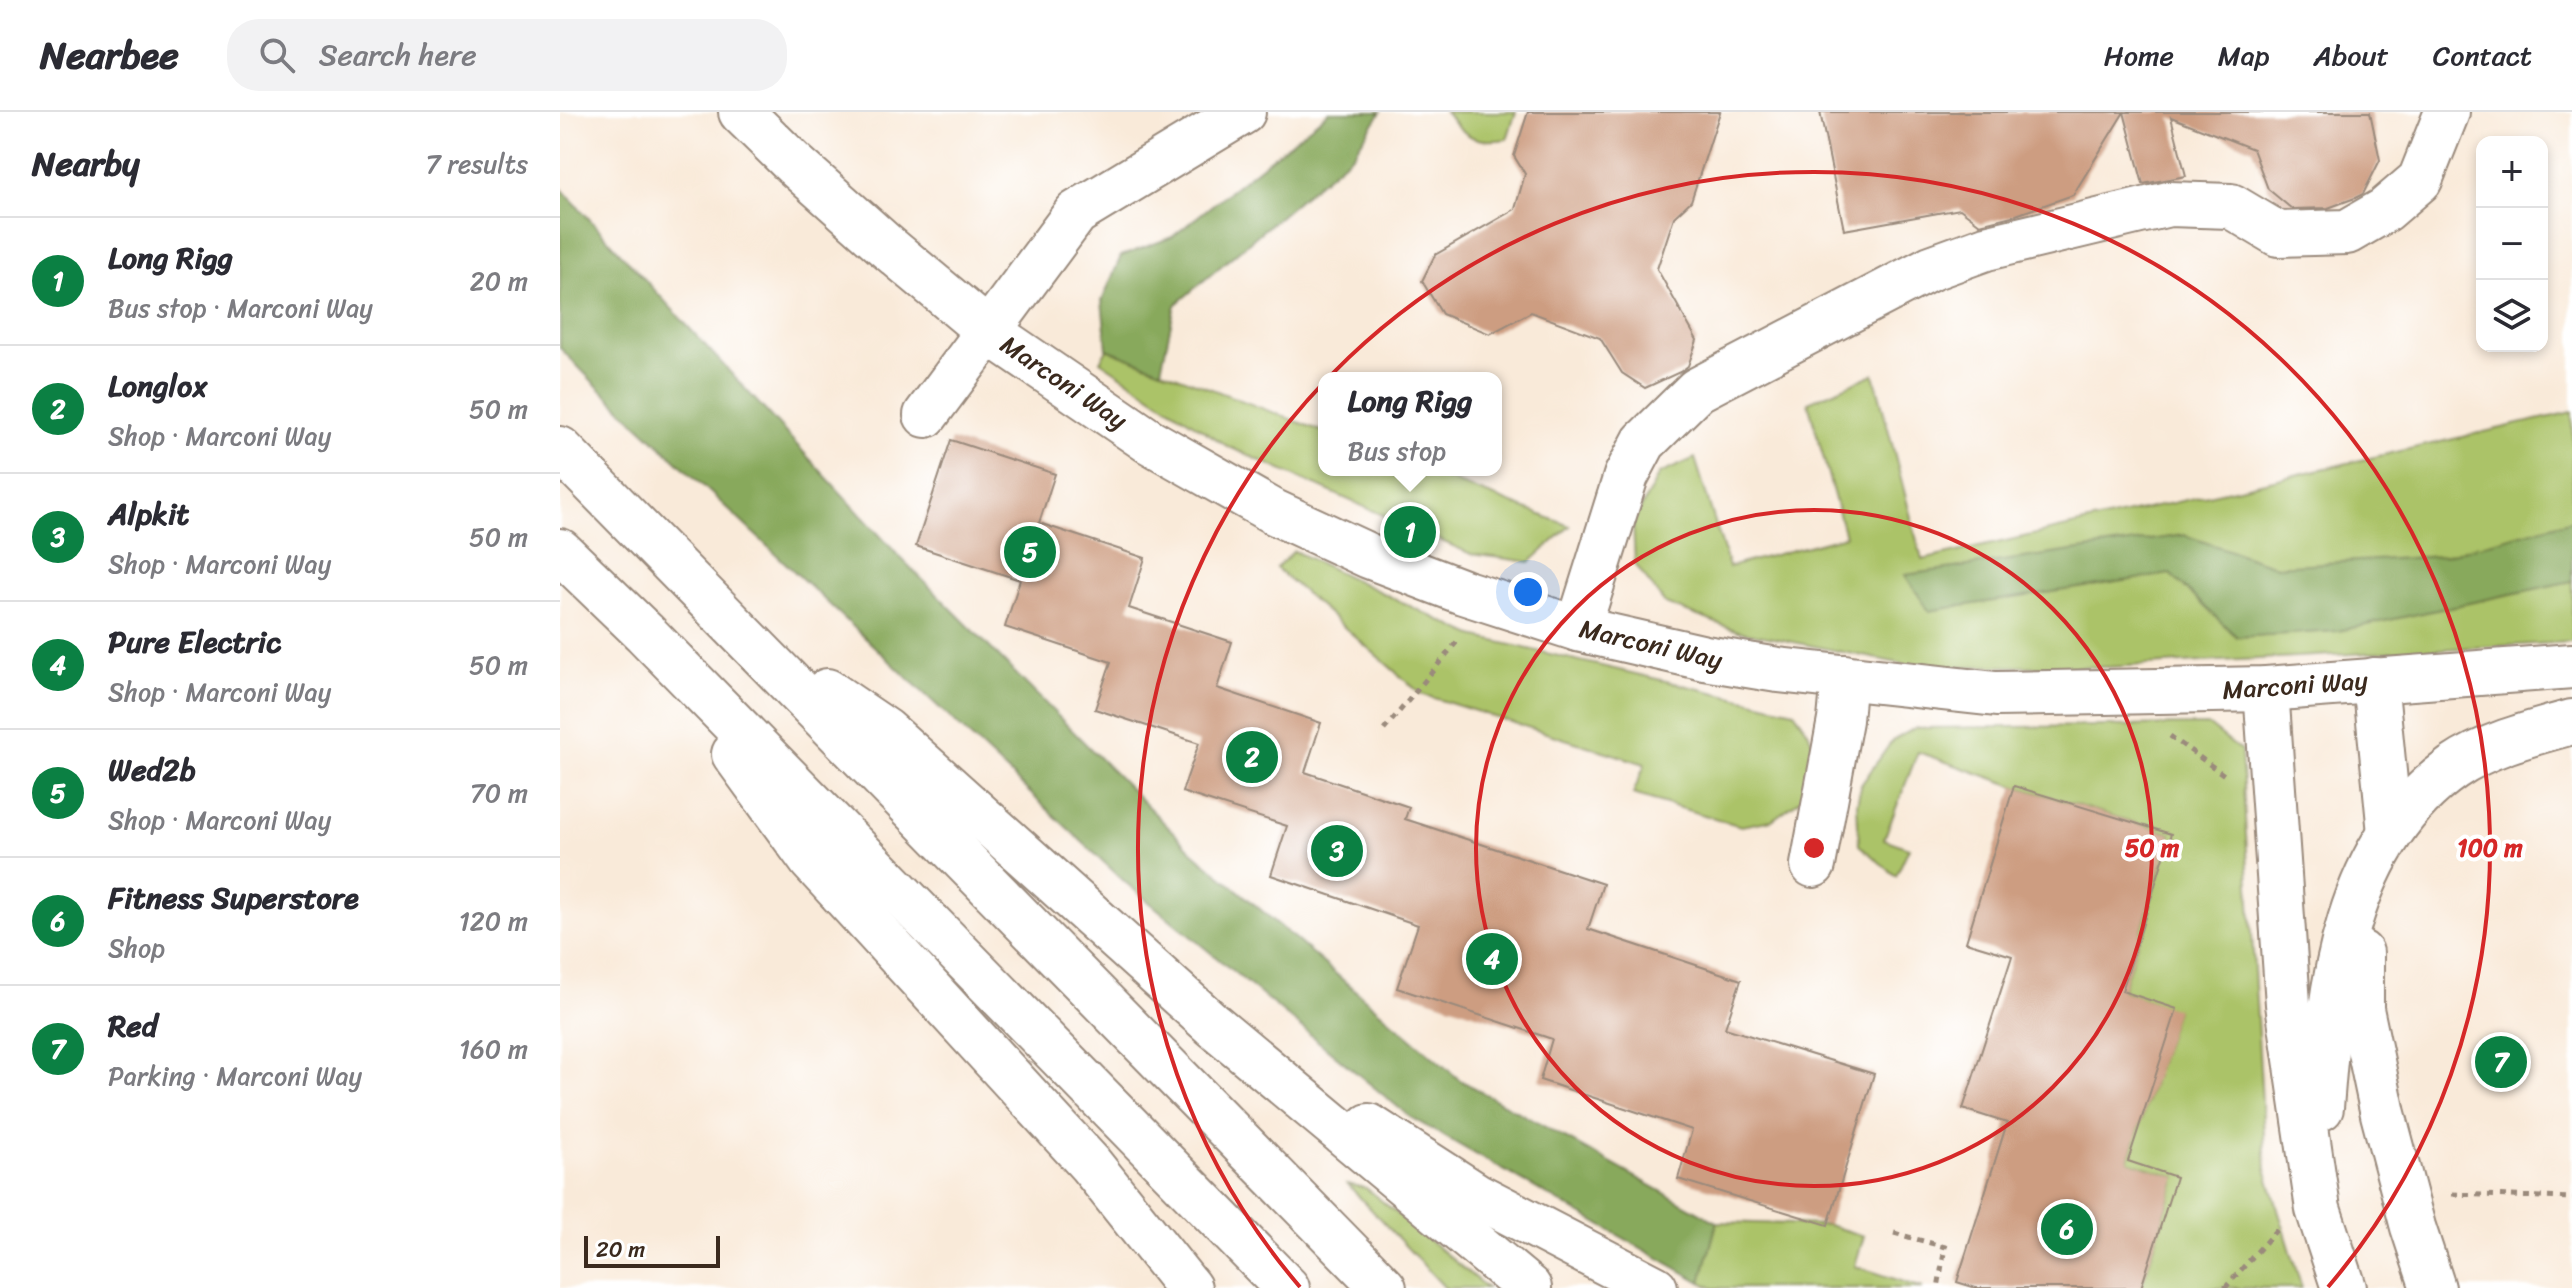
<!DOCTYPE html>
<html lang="en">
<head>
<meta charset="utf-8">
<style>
  :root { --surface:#fff; --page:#f2f2f3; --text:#2b2b33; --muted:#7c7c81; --line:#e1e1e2; --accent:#0b8043 }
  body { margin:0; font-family:Sriracha,sans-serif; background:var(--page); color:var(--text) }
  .controls { position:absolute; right:24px; top:24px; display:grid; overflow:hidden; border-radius:16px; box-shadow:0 4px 12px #0003 }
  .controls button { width:72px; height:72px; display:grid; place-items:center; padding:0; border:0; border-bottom:2px solid var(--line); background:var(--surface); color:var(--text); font:40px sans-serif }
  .scale { position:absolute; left:24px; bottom:20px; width:136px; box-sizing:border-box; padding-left:8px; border:4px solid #3b2a1e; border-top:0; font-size:22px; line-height:28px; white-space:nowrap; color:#3b2a1e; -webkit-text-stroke:6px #fff; paint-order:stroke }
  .you { position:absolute; left:968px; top:480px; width:28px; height:28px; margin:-20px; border:6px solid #fff; border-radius:50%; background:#1a73e8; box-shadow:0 0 0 12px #1a73e833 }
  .badge { display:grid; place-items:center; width:52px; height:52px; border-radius:50%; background:var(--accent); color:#fff; font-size:26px; font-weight:700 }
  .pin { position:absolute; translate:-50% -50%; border:4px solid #fff; box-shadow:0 2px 8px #0006 }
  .popup { position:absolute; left:758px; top:260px; width:184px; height:104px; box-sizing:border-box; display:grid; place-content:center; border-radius:16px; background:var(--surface); filter:drop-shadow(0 2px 6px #0005); font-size:26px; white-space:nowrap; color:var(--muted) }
  .popup b { font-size:30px; color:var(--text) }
  .popup::after { content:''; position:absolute; left:50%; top:100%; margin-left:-16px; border:16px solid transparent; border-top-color:var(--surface) }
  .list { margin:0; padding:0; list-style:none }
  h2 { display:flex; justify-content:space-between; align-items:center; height:104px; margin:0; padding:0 32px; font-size:34px }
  h2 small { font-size:26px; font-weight:400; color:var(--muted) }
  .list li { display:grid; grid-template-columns:52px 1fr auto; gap:24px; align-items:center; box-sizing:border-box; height:128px; padding:0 32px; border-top:2px solid var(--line) }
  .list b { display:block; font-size:30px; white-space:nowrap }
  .list p { margin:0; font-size:26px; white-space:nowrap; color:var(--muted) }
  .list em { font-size:26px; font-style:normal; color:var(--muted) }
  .icon { flex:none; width:44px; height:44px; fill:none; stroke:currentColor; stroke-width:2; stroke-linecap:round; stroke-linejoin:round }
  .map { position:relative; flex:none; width:2012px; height:1176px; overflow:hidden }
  header { display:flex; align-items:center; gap:48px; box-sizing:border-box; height:112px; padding:0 40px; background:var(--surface); border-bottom:2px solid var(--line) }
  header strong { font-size:38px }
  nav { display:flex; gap:44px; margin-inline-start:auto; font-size:28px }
  .search { width:560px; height:72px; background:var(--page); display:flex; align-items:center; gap:20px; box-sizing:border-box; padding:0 28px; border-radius:32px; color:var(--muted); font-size:30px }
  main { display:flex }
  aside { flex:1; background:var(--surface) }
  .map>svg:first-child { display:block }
  .green { fill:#abc368; stroke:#737643; stroke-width:2 }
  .forest { fill:#88a95c; stroke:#626a3d; stroke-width:2 }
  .building { fill:#cd9d81 }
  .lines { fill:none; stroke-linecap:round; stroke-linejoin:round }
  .minor-casing { stroke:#9a8a7c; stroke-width:48 }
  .highway-casing { stroke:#9a8a7c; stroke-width:48 }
  .path { stroke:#9a8a7c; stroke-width:5; stroke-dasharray:6 6; stroke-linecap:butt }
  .minor { stroke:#fff; stroke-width:44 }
  .highway { stroke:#fff; stroke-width:44 }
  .ring { fill:none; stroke:#d62828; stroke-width:4 }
  .labels { text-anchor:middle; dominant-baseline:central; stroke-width:8; stroke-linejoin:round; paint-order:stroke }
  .street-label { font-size:26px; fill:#3b2a1e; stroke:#fff }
  .centre { fill:#d62828; stroke:#fff; stroke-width:4 }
  .ring-label { font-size:24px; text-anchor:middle; font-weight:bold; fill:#d62828; stroke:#fff; stroke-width:8; stroke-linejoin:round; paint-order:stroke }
</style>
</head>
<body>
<header>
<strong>Nearbee</strong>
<div class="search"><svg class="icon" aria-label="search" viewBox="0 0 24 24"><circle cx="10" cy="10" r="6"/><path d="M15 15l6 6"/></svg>Search here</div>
<nav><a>Home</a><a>Map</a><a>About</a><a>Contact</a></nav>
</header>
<main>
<aside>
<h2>Nearby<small>7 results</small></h2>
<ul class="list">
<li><span class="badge">1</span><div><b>Long Rigg</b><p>Bus stop · Marconi Way</p></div><em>20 m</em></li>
<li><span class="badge">2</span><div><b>Longlox</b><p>Shop · Marconi Way</p></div><em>50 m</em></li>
<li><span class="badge">3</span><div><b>Alpkit</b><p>Shop · Marconi Way</p></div><em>50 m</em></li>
<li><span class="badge">4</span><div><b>Pure Electric</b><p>Shop · Marconi Way</p></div><em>50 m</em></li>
<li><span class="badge">5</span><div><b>Wed2b</b><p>Shop · Marconi Way</p></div><em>70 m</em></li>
<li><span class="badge">6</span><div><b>Fitness Superstore</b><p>Shop</p></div><em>120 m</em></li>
<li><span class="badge">7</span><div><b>Red</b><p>Parking · Marconi Way</p></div><em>160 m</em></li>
</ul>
</aside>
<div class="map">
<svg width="2012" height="1176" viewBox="0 0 2012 1176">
  <rect width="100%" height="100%" fill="#fff"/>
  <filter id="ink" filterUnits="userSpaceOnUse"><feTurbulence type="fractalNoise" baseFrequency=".0125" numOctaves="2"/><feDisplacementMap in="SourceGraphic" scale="16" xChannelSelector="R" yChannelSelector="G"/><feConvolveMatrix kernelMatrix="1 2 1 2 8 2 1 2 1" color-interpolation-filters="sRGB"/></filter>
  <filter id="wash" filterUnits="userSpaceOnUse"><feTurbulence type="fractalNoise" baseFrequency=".006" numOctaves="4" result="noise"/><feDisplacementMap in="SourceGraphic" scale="32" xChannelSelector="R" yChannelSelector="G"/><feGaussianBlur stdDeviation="1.8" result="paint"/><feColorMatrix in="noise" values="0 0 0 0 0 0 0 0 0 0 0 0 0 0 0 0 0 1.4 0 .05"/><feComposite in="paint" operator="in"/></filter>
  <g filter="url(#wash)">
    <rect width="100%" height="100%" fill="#f9ead9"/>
    <g class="green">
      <path d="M 885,0 L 956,0 L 947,27 C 914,32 906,25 885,0 Z"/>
      <polygon points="547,237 764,320 764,358 864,358 1010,414 970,450 911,442 667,334 540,249"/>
      <polygon points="1314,262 1362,448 2012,300 2012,530 1549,555 1353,554 1178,519 1105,492 1075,452 1073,411 1099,362 1135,346 1169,455 1285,424 1248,290"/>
      <polygon points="734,439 913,524 1234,599 1248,619 1256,640 1241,687 1212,708 1181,714 1073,682 1085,652 861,582 716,456"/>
      <polygon points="1648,613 1681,639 1706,1057 1742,1176 1581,1176 1616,1065 1568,1049 1616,898 1562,879 1611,722 1454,674 1358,640 1324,727 1349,736 1336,764 1299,733 1297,692 1301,673 1332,629 1355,616"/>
      <polygon points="787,1072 806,1076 927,1176 885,1176"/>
      <polygon points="1157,1110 1268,1113 1304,1124 1295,1154 1363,1176 1153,1176 1141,1170"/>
    </g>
    <g class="forest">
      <polygon points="769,0 821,0 793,42 615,193 601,258 547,237 542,189 561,144 612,125"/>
      <polygon points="0,75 337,442 632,739 900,968 1157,1110 1141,1170 850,1005 566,771 39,276 0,236"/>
      <polygon points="2012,408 2012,469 1778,519 1677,525 1610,462 1369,499 1345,463 1624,423 1715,454 1882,444"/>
    </g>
    <g id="blocks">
      <g class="building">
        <polygon points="968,0 1160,0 1131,89 1114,105 1097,157 1137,228 1128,254 1120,260 1085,276 1062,261 1040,226 971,200 930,222 882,202 862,169 875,143 955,97 965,62 954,44"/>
        <polygon points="1260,0 1810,0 1820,48 1803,82 1795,86 1768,96 1732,97 1708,77 1693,37 1611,5 1626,64 1583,72 1564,0 1513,83 1456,103 1420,112 1400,97 1284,118"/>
        <polygon points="391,328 495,362 479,411 585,446 569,496 672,530 657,576 761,611 745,660 849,695 845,707 1043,772 1028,817 1181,868 1165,916 1314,962 1268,1113 1118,1067 1132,1018 980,968 992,927 837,876 858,813 711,763 727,714 622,680 639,631 535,597 551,550 445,515 460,468 356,434"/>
        <polygon points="1454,674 1611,722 1562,879 1617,897 1568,1049 1616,1065 1581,1176 1416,1176 1397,1170 1447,1011 1403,997 1452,844 1406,830"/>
      </g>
    </g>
  </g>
  <g filter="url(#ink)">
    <use href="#blocks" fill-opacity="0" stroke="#9a8a7c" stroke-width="2"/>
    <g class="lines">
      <g class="minor-casing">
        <g id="minor">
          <polyline points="181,0 233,51 325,133 428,219 589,329 714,400 809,444 903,480 1018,517 1145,546 1218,558 1436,582 1706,577 2012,554"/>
          <polyline points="366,303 516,101 683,0"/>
          <polyline points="1018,517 1066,364 1084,330 1137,278 1371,156 1426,136 1609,92 1671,94 1718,122 1787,120 1825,98 1860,68 1887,0"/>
          <polyline points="1815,568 1830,721"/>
          <polyline points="1706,577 1728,892 1758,1097 1784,1176"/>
          <polyline points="1253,753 1280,608 1284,565"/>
          <polyline points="1801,841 1801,897 1823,1002 1853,1115 1873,1176"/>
          <path d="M 1761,996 C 1770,874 1785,732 1893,656 C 1928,632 1972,621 2012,610"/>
        </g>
      </g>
      <g class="highway-casing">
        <g id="highway">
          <polyline points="0,337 824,1176"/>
          <polyline points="0,439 85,521 727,1176"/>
          <polyline points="267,579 326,619 652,912 969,1176"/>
          <polyline points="174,642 251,748 530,1052 629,1176"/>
          <polyline points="809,1014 916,1083 1095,1176"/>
        </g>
      </g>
      <g class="path">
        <polyline points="824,618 900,526"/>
        <polyline points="1610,624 1667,665"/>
        <polyline points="1892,1082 2012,1086"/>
        <polyline points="1334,1121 1385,1135 1378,1176"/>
        <polyline points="1665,1176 1717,1117"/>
      </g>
      <use href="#minor" class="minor"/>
      <use href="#highway" class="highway"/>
    </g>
  </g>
  <g class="ring">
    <circle cx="1254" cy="736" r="338"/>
    <path d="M740 1175A676 676 0 1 1 1768 1175"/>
  </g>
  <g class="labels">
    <g class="street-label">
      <text transform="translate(504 270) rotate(34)">Marconi Way</text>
      <text transform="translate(1091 532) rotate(13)">Marconi Way</text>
      <text transform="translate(1735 573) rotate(-4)">Marconi Way</text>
    </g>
  </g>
  <circle cx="1254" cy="736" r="12" class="centre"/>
  <g class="ring-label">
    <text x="1592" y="744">50 m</text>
    <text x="1930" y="744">100 m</text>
  </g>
</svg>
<div class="controls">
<button>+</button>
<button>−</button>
<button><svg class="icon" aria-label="layers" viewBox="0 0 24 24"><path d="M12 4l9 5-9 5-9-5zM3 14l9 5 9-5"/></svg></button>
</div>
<div class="scale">20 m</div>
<div class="you"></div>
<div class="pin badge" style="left:850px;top:420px">1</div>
<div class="popup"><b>Long Rigg</b>Bus stop</div>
<div class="pin badge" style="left:692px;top:645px">2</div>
<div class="pin badge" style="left:777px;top:739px">3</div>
<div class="pin badge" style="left:932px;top:847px">4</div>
<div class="pin badge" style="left:470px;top:440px">5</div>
<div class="pin badge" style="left:1507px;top:1117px">6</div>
<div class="pin badge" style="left:1941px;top:950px">7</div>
</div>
</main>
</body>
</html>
